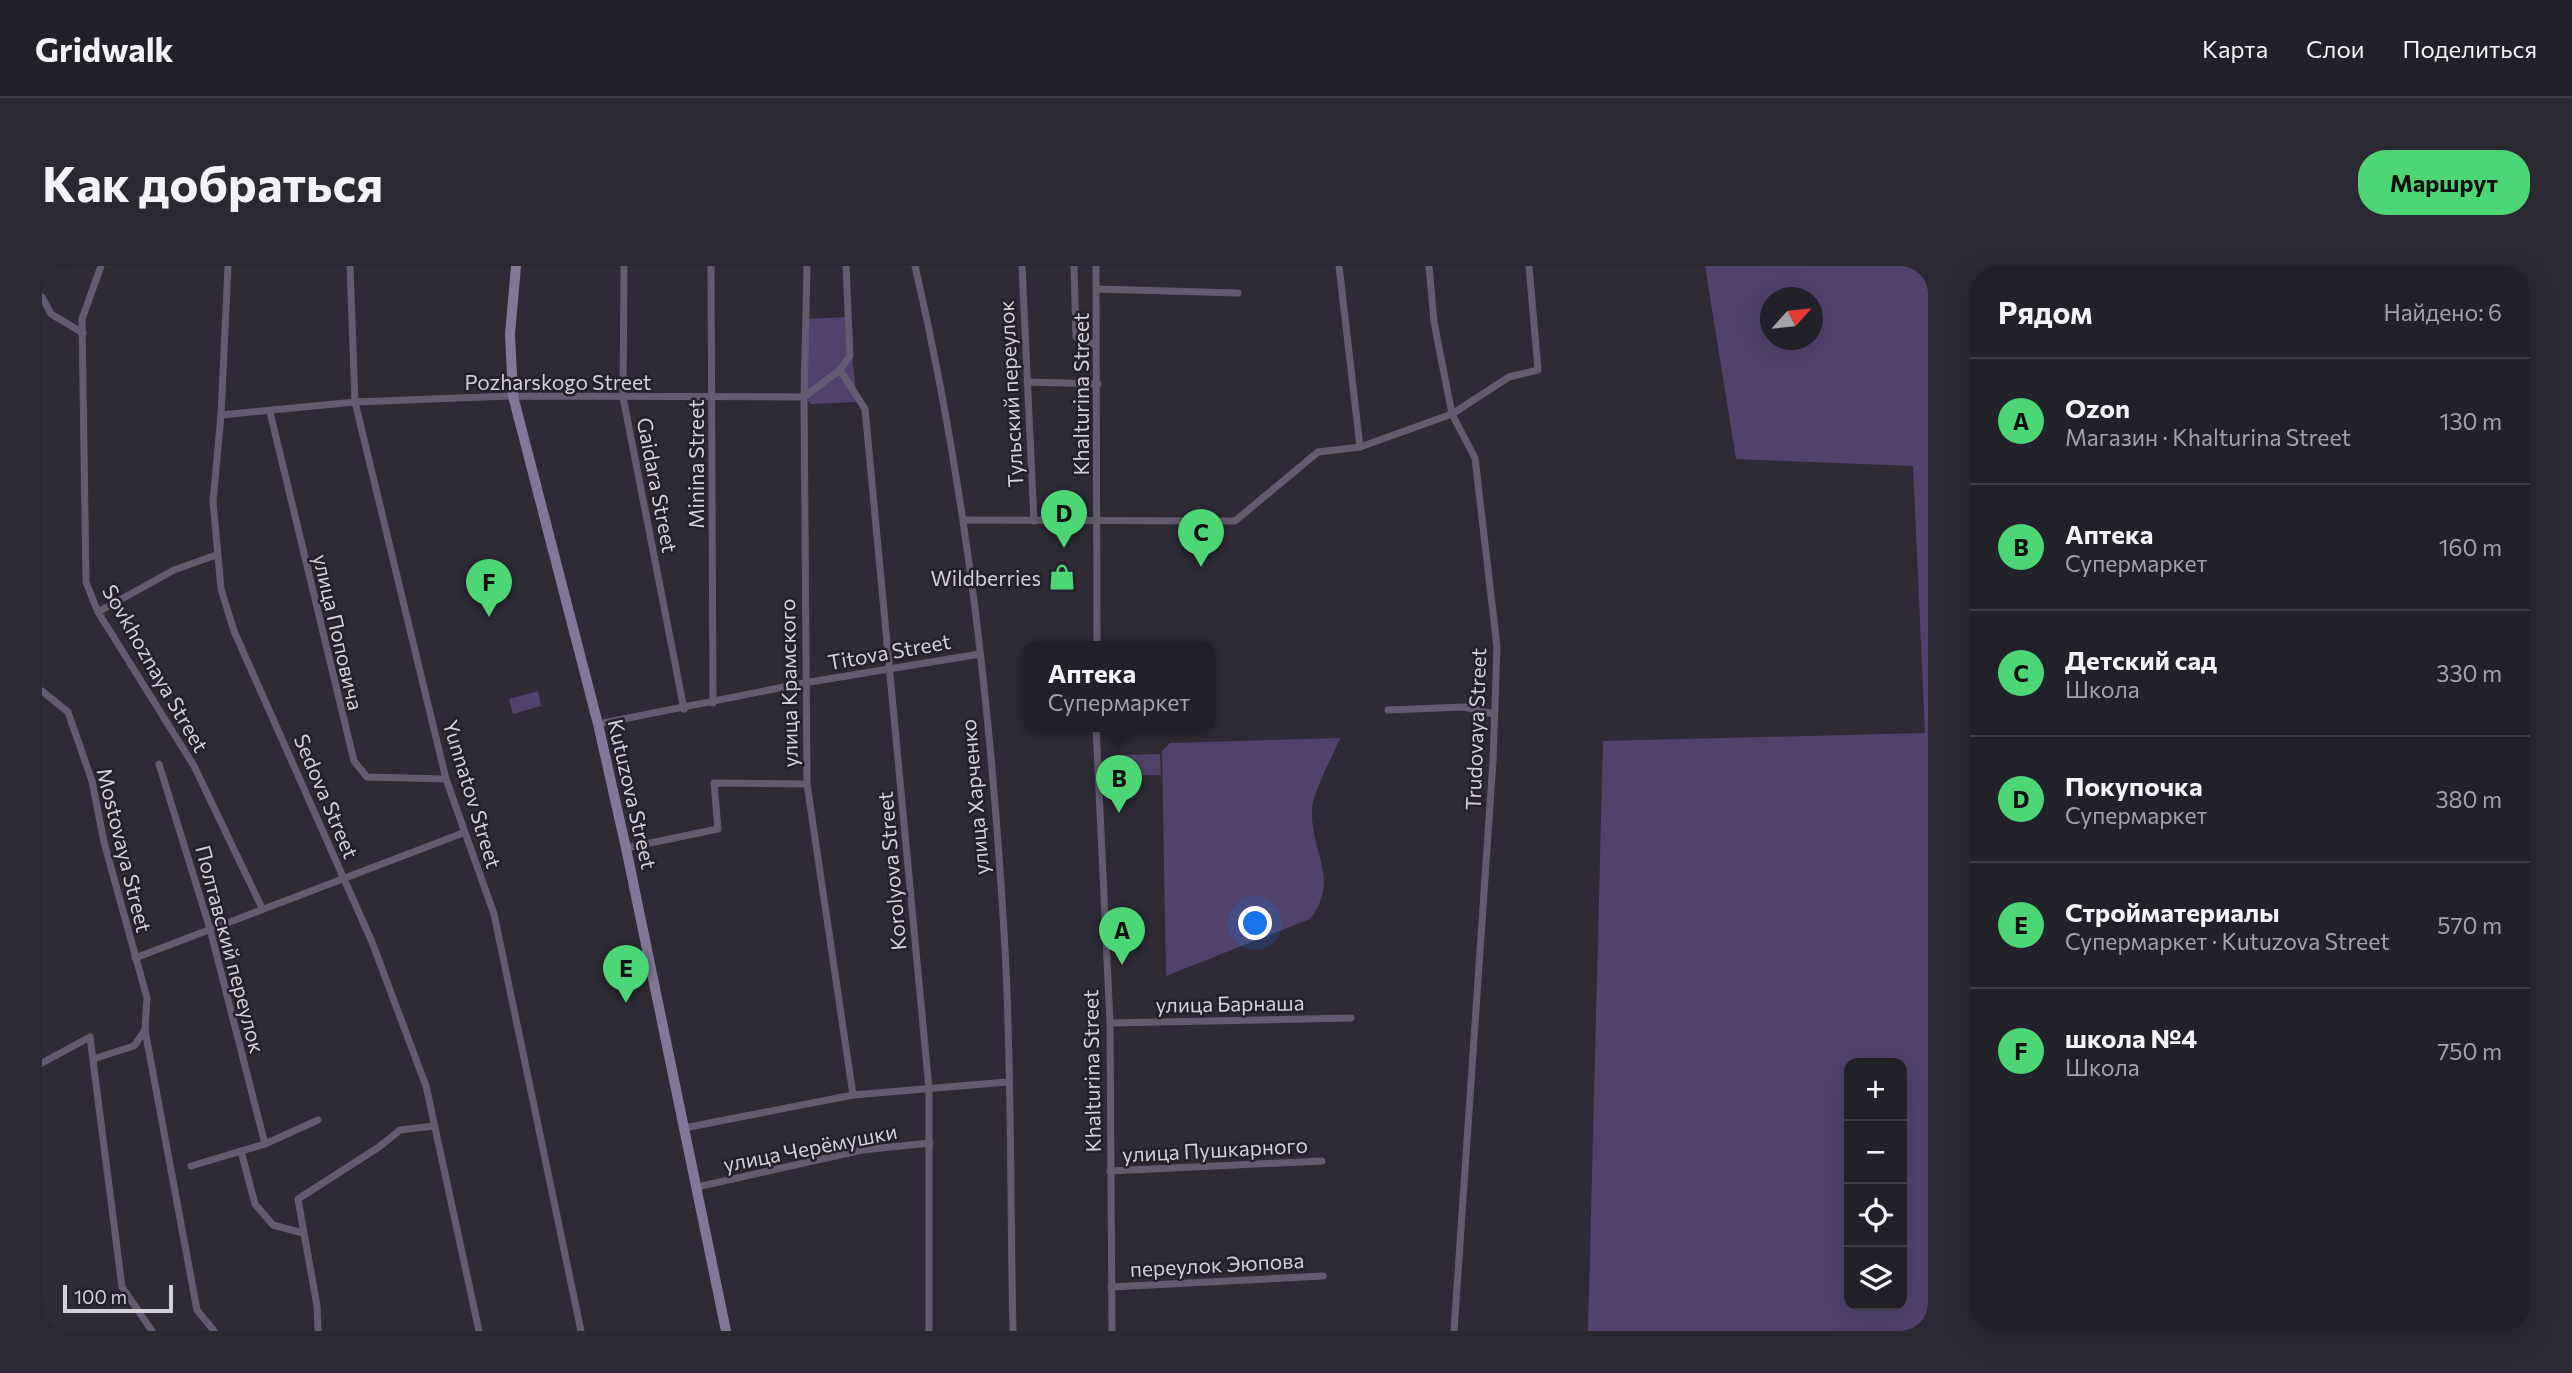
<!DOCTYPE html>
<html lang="ru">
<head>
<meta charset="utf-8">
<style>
  :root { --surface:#222028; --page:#2a2830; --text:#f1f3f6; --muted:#a2a3a8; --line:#3f3e45; --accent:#4dd676 }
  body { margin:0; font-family:Commissioner,sans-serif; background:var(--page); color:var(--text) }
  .controls { position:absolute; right:21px; bottom:21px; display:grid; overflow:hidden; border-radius:14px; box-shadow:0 7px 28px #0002 }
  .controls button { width:63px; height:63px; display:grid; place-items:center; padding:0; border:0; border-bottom:2px solid var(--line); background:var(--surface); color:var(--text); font:35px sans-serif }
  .compass { position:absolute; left:1718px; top:21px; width:63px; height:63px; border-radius:50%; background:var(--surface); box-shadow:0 7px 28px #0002; rotate:63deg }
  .scale { position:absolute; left:21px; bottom:18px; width:110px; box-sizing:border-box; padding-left:7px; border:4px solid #d3d0d9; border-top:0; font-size:19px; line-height:24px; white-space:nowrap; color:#d3d0d9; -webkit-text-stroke:5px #24202c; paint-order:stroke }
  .you { position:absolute; left:1214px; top:658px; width:24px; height:24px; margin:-18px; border:5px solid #fff; border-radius:50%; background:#1a73e8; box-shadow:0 0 0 10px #1a73e833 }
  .badge { display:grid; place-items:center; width:46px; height:46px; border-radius:50%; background:var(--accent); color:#111; font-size:23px; font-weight:700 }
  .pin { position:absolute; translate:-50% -58px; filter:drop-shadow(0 2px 4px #0008) }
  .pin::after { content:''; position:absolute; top:37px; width:24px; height:21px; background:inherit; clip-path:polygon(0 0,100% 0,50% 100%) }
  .popup { position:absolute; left:981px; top:375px; width:192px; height:91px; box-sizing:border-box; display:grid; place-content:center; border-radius:14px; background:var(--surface); filter:drop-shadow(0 2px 5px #0005); font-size:23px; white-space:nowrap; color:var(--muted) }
  .popup b { font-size:26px; color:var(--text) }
  .popup::after { content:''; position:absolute; left:50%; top:100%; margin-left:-14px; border:14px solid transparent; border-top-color:var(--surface) }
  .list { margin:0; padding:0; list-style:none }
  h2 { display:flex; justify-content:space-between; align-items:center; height:91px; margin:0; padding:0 28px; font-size:30px }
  h2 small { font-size:23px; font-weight:400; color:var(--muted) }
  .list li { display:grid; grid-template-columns:46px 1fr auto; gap:21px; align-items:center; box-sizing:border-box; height:126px; padding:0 28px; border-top:2px solid var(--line) }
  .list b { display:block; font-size:26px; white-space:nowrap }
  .list p { margin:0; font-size:23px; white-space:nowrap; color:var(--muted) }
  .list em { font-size:23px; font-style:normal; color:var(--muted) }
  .icon { flex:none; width:38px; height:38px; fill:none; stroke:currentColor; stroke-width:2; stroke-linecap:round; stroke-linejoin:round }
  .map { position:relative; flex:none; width:1886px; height:1065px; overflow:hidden; border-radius:28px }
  header { display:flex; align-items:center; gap:42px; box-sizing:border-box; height:98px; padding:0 35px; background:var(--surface); border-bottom:2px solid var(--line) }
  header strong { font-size:33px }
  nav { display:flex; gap:38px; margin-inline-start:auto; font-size:24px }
  .intro { display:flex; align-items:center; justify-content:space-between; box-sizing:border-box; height:168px; padding:0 42px }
  h1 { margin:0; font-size:49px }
  .button { padding:18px 32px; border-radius:28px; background:var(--accent); color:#111; font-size:24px; font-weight:700 }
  main { display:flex; gap:42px; padding:0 42px }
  aside { flex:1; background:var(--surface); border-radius:28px; box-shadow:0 7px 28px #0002 }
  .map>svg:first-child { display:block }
  .green { fill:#50426b; fill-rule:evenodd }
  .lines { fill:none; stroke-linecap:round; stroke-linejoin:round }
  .street { stroke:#635c71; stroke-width:7 }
  .secondary { stroke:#817797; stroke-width:10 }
  .labels { text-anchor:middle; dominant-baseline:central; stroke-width:5; stroke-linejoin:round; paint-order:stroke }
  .street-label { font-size:21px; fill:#d3d0d9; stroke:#24202c }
  .poi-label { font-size:21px; fill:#d3d0d9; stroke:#24202c; text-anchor:end }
</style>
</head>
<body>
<header>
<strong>Gridwalk</strong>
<nav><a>Карта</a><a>Слои</a><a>Поделиться</a></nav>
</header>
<div class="intro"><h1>Как добраться</h1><a class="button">Маршрут</a></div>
<main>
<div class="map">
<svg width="1886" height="1065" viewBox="0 0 1886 1065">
  <rect width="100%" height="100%" fill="#2e2a36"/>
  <g class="green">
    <path d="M 1663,0 L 1886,0 L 1886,1065 L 1546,1065 L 1561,475 L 1883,467 L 1871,200 L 1694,193 ZM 1728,32 L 1770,32 L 1770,74 L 1728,74 ZM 1807,797 L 1860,797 L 1860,1039 L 1807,1039 Z"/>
    <polygon points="806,51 815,136 769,138 762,131 764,53"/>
    <polygon points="496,425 499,440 471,448 467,433"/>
    <path d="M 1298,472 C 1291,490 1271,525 1270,543 C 1268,586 1299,613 1268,653 L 1124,710 L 1120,485 L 1128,477 Z"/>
    <polygon points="1118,488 1119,509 1080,510 1079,489"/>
  </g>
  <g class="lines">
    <g class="street">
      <polyline points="59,0 40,53 44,316 56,346 152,500 220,642"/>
      <polyline points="186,0 179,149 171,235 179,323 192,365 330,676 384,820 437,1065"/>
      <polyline points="308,0 313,136 404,513 452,648 539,1065"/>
      <polyline points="582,0 581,131 642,443"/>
      <polyline points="669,0 671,437"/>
      <polyline points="765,0 762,131 765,518 811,829"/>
      <path d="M 873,0 C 925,224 950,454 963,683 C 970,810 968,938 971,1065"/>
      <polyline points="980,0 992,255"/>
      <polyline points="1032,0 1034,71 1054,79"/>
      <polyline points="1054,0 1055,381"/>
      <polyline points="1297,0 1318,181 1410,148 1433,192 1455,381 1451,495 1412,1065"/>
      <polyline points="1387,0 1392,56 1410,148 1467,111 1496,104 1487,0"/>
      <polyline points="1055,23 1196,27"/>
      <polyline points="0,31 9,48 41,67"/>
      <polyline points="798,104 808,90 804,0"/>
      <polyline points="985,116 1056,118"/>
      <polyline points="228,146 312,495 325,511 404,513"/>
      <polyline points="179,149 313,136 471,130 762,131 798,104 823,143 887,823 887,1065"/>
      <polyline points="922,254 1193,255 1276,186 1318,181"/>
      <polyline points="56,346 132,304 174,289"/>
      <polyline points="0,425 26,446 50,515 62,576 105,732 103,764 92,780 51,793"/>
      <polyline points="1346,444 1422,441 1452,448"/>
      <polyline points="556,458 762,417 938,388"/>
      <polyline points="1054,461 1068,757 1070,1065"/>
      <polyline points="117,498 168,663 223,878"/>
      <polyline points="584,582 676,563 672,517 765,518"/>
      <polyline points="93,692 421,567"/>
      <polyline points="1068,757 1309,752"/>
      <polyline points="103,764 155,1044 172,1065"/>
      <polyline points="0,797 48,771 80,1021 110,1065"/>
      <polyline points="642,862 811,829 965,816"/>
      <polyline points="199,885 213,938 231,959 261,967"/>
      <polyline points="149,900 223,878 276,854"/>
      <polyline points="1068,905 1280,895"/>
      <polyline points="655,921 820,884 888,877"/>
      <polyline points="1069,1021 1281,1010"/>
      <polyline points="276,1065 275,1040 256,933 337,881 358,864 392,860"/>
    </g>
    <polyline class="secondary" points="474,0 468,68 471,130 556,458 584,582 684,1065"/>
  </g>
  <defs>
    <g id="shop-bare" transform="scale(2.1)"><path d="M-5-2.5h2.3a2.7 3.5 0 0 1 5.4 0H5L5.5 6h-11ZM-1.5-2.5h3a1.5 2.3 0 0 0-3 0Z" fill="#4dd676" stroke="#24202c" stroke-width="2.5" paint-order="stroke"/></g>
  </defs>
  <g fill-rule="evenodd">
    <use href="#shop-bare" x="1020" y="311"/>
  </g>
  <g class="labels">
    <g class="street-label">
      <text x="516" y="115">Pozharskogo Street</text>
      <text transform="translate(968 128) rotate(-93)">Тульский переулок</text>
      <text transform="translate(1038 128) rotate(-90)">Khalturina Street</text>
      <text transform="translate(653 198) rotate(-90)">Minina Street</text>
      <text transform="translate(616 219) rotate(79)">Gaidara Street</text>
      <text transform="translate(297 366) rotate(77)">улица Поповича</text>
      <text transform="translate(847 385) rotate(-10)">Titova Street</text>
      <text transform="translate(114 402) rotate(60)">Sovkhoznaya Street</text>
      <text transform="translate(746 417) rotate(-91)">улица Крамского</text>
      <text transform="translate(1433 463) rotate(-88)">Trudovaya Street</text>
      <text transform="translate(431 528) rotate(73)">Yunnatov Street</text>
      <text transform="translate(591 528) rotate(77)">Kutuzova Street</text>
      <text transform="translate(285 530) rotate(67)">Sedova Street</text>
      <text transform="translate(932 531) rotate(-95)">улица Харченко</text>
      <text transform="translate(83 584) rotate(76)">Mostovaya Street</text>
      <text transform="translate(849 605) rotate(-95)">Korolyova Street</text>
      <text transform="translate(189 683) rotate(75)">Полтавский переулок</text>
      <text transform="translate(1188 737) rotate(-1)">улица Барнаша</text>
      <text transform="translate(1049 805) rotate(-91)">Khalturina Street</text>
      <text transform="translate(768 881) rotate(-11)">улица Черёмушки</text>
      <text transform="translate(1173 883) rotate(-3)">улица Пушкарного</text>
      <text transform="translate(1175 998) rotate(-3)">переулок Эюпова</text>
    </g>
    <g class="poi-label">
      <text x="999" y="311">Wildberries</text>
    </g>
  </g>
</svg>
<div class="controls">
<button>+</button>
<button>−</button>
<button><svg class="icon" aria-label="locate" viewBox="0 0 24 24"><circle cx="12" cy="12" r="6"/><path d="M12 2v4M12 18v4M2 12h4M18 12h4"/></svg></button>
<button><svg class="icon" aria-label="layers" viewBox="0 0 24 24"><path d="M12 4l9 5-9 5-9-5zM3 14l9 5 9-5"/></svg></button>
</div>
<svg class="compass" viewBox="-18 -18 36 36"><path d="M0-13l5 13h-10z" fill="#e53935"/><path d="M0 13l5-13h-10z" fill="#a2a3a8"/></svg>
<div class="scale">100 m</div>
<div class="you"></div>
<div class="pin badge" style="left:1080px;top:699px">A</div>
<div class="pin badge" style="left:1077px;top:547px">B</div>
<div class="popup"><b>Аптека</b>Супермаркет</div>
<div class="pin badge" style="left:1159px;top:301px">C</div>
<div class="pin badge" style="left:1022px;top:282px">D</div>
<div class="pin badge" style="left:584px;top:737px">E</div>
<div class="pin badge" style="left:447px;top:351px">F</div>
</div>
<aside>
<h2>Рядом<small>Найдено: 6</small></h2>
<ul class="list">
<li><span class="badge">A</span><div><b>Ozon</b><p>Магазин · Khalturina Street</p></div><em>130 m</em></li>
<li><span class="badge">B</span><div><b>Аптека</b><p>Супермаркет</p></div><em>160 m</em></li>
<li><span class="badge">C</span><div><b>Детский сад</b><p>Школа</p></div><em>330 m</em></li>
<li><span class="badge">D</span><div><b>Покупочка</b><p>Супермаркет</p></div><em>380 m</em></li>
<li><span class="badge">E</span><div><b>Стройматериалы</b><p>Супермаркет · Kutuzova Street</p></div><em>570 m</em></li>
<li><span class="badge">F</span><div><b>школа №4</b><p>Школа</p></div><em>750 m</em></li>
</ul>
</aside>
</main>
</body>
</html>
